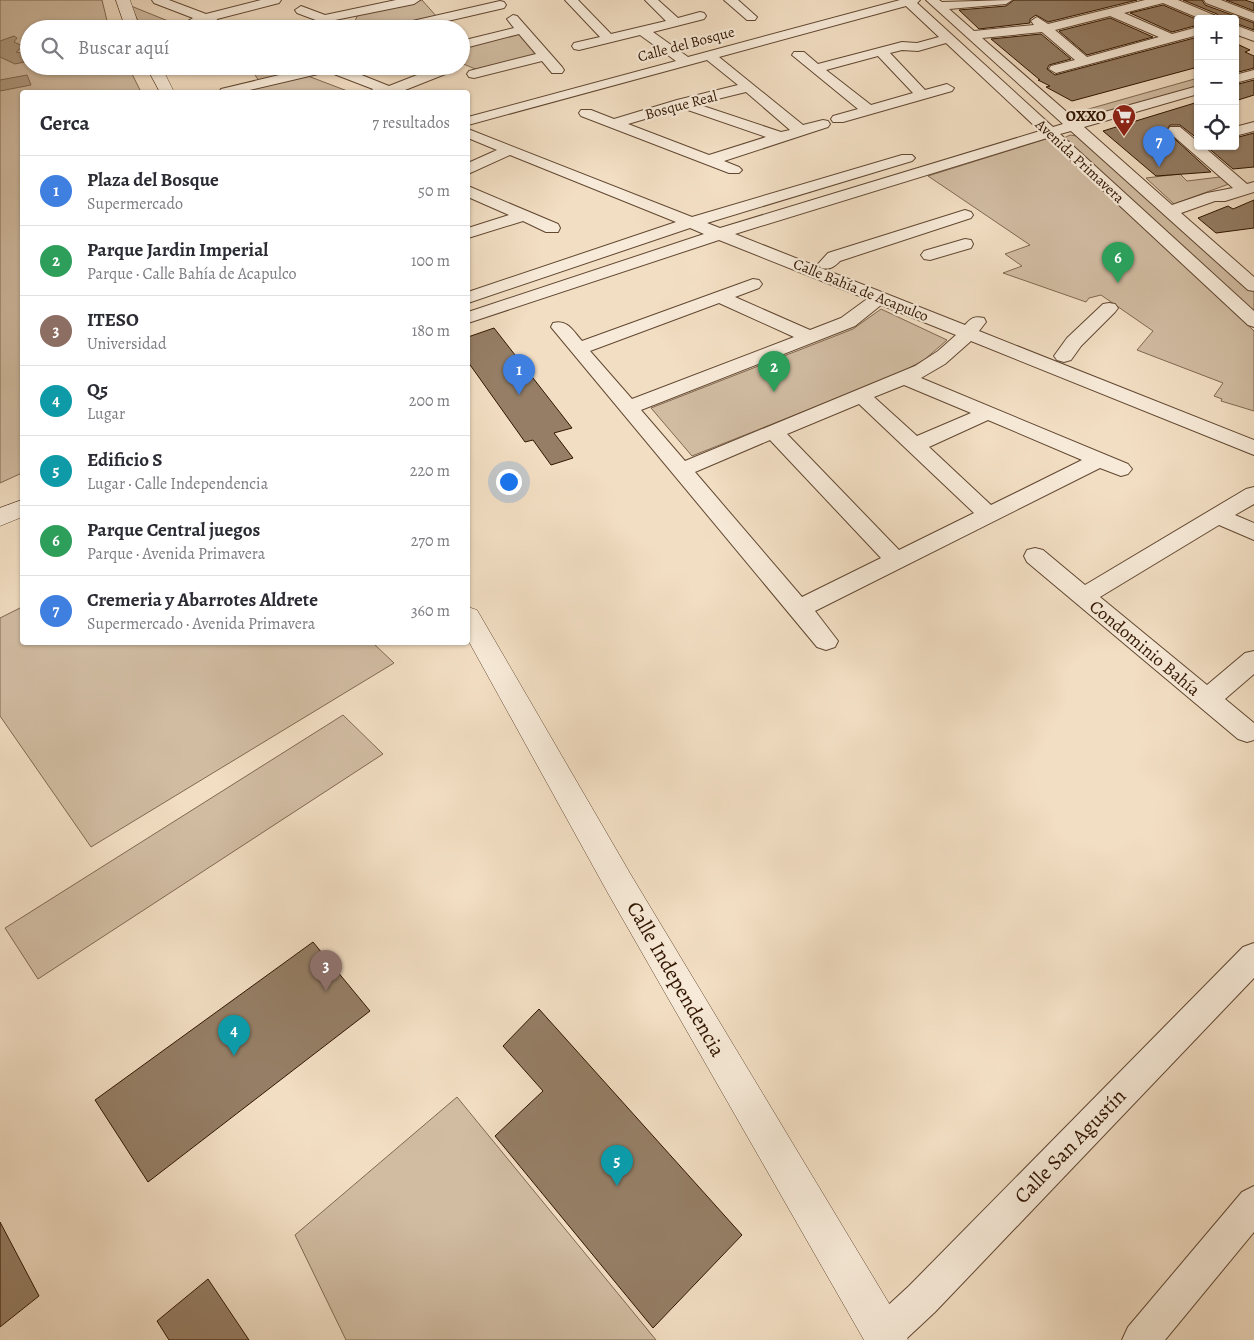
<!DOCTYPE html>
<html lang="es">
<head>
<meta charset="utf-8">
<style>
  :root { --surface:#fff; --page:#f2f2f3; --text:#2b2b33; --muted:#7c7c81; --line:#e1e1e2; --accent:#2563eb }
  body { margin:0; font-family:Alegreya,serif; background:var(--page); color:var(--text) }
  .controls { position:absolute; right:15px; top:15px; display:grid; overflow:hidden; border-radius:5px; box-shadow:0 1px 4px #0004 }
  .controls button { width:45px; height:45px; display:grid; place-items:center; padding:0; border:0; border-bottom:1px solid var(--line); background:var(--surface); color:var(--text); font:25px sans-serif }
  .you { position:absolute; left:508px; top:481px; width:18px; height:18px; margin:-12px; border:4px solid #fff; border-radius:50%; background:#1a73e8; box-shadow:0 0 0 8px #1a73e833 }
  .badge { display:grid; place-items:center; width:32px; height:32px; border-radius:50%; background:var(--accent); color:#fff; font-size:16px; font-weight:700 }
  .pin { position:absolute; translate:-50% -41px; filter:drop-shadow(0 1px 2px #0008) }
  .pin::after { content:''; position:absolute; top:26px; width:18px; height:15px; background:inherit; clip-path:polygon(0 0,100% 0,50% 100%) }
  .list { margin:0; padding:0; list-style:none }
  h2 { display:flex; justify-content:space-between; align-items:center; height:65px; margin:0; padding:0 20px; font-size:21px }
  h2 small { font-size:16px; font-weight:400; color:var(--muted) }
  .list li { display:grid; grid-template-columns:32px 1fr auto; gap:15px; align-items:center; box-sizing:border-box; height:70px; padding:0 20px; border-top:1px solid var(--line) }
  .list b { display:block; font-size:19px; white-space:nowrap }
  .list p { margin:0; font-size:16px; white-space:nowrap; color:var(--muted) }
  .list em { font-size:16px; font-style:normal; color:var(--muted) }
  .icon { flex:none; width:28px; height:28px; fill:none; stroke:currentColor; stroke-width:2; stroke-linecap:round; stroke-linejoin:round }
  .map { position:relative; flex:none; width:1254px; height:1340px; overflow:hidden }
  .search { position:absolute; background:var(--surface); box-shadow:0 1px 4px #0004; left:20px; top:20px; width:450px; height:55px; display:flex; align-items:center; gap:12px; box-sizing:border-box; padding:0 18px; border-radius:28px; color:var(--muted); font-size:19px }
  .panel { position:absolute; background:var(--surface); box-shadow:0 1px 4px #0004; left:20px; top:90px; width:450px; height:555px; border-radius:5px }
  .map>svg:first-child { display:block }
  .green { fill:#d1bca2; stroke:#816851 }
  .water { fill:#b09a81; stroke:#7d654d }
  .building { fill:#957e65; stroke:#311500 }
  .lines { fill:none; stroke-linecap:round; stroke-linejoin:round }
  .minor-casing { stroke:#614731; stroke-width:2 }
  .tertiary-casing { stroke:#614731; stroke-width:1 }
  .minor { fill:#f7ead8; fill-rule:evenodd }
  .tertiary { fill:#f7ead8; fill-rule:evenodd }
  .labels { text-anchor:middle; dominant-baseline:central; stroke-width:4.5; stroke-linejoin:round; paint-order:stroke }
  .far-street-label { font-size:15px; fill:#311500; stroke:#f7ead8 }
  .far-poi-label { font-size:15px; font-weight:bold; fill:#311500; stroke:#f7ead8; text-anchor:end }
  .street-label { font-size:18px; fill:#311500; stroke:#f7ead8 }
  .near-street-label { font-size:21px; fill:#311500; stroke:#f7ead8 }
</style>
</head>
<body>
<div class="map">
<svg width="1254" height="1340" viewBox="0 0 1254 1340">
  <rect width="100%" height="100%" fill="#f2dec3"/>
  <filter id="stains"><feTurbulence type="fractalNoise" baseFrequency=".004" numOctaves="4"/><feColorMatrix values="0 0 0 0 .2 0 0 0 0 .09 0 0 0 0 .02 0 0 0 .5 -.17"/></filter>
  <radialGradient id="worn" r=".72"><stop offset=".6" stop-color="#630" stop-opacity="0"/><stop offset="1" stop-color="#630" stop-opacity=".3"/></radialGradient>
  <g class="green">
    <polygon points="0,0 102,0 109,29 29,29 29,66 128,66 141,92 22,92 22,473 0,483"/>
    <path d="M 422,0 L 437,17 C 418,21 370,37 355,21 L 358,14 Z"/>
    <polygon points="131,6 188,29 142,29"/>
    <polygon points="523,33 544,54 480,71 461,63 461,48"/>
    <polygon points="249,66 294,66 303,70 259,81"/>
    <polygon points="308,76 350,92 240,92"/>
    <polygon points="1198,78 1198,86 1085,118 1076,115 1078,112"/>
    <polygon points="1070,135 1083,137 1254,291 1254,315 1064,138"/>
    <polygon points="1049,138 1254,331 1254,411 1221,401 1222,399 1214,396 1223,383 1137,350 1153,331 1101,295 1089,298 1086,302 1003,273 1022,266 1005,254 1030,245 928,176"/>
    <polygon points="1180,174 1187,181 1220,177 1229,184 1174,204 1146,178"/>
    <polygon points="881,309 947,340 924,360 896,375 692,456 651,408 853,329"/>
    <polygon points="22,607 22,642 373,643 394,663 91,847 0,716 0,618"/>
    <polygon points="343,715 383,754 38,979 5,928"/>
    <polygon points="457,1097 656,1340 346,1340 295,1235"/>
  </g>
  <g class="water">
    <polygon points="14,36 17,38 14,42 23,46 16,52 29,54 29,61 15,64 0,57 0,41"/>
    <polygon points="27,75 31,85 0,91 0,80"/>
  </g>
  <g class="building">
    <polygon points="1014,0 1137,0 1048,22 1036,15 1030,19 1030,23 979,29 959,10 1006,6"/>
    <polygon points="1183,0 1202,0 1205,5 1254,23 1254,30 1235,23 1235,19 1220,19 1217,14"/>
    <polygon points="1226,0 1245,0 1254,3 1254,11"/>
    <polygon points="1163,5 1198,20 1198,25 1172,32 1130,13"/>
    <polygon points="1110,18 1153,37 1087,55 1059,31"/>
    <polygon points="1041,34 1071,59 1049,65 1047,69 1055,75 1198,37 1198,67 1072,101 1046,87 1050,86 1038,80 1040,80 991,39"/>
    <polygon points="1235,43 1250,50 1245,52 1254,56 1254,68 1235,73"/>
    <polygon points="1254,80 1254,95 1235,101 1235,85"/>
    <polygon points="1198,102 1198,139 1180,125 1170,125 1166,131 1211,172 1156,176 1103,131"/>
    <polygon points="1254,133 1254,167 1233,169 1206,146 1235,146 1235,138"/>
    <polygon points="1254,200 1254,228 1216,233 1198,218 1228,206 1233,209"/>
    <polygon points="494,328 572,428 554,433 573,458 551,465 533,440 525,442 468,362 468,337"/>
    <polygon points="313,942 370,1011 148,1182 95,1100"/>
    <polygon points="539,1009 742,1235 653,1328 495,1136 543,1091 503,1046"/>
    <polygon points="0,1222 39,1296 0,1327"/>
    <polygon points="208,1279 249,1340 169,1340 157,1321"/>
  </g>
  <g class="lines">
    <g class="minor-casing">
      <g id="minor">
        <path d="M 152,0 L 169,0 L 206,14 L 261,0 L 281,0 L 279,3 L 217,19 L 216,24 C 209,26 202,23 192,26 L 186,22 L 193,18 L 154,3 Z"/>
        <polygon points="396,0 420,0 414,4 335,20 333,24 329,25 297,13 295,10 301,6 325,15"/>
        <path d="M 565,0 L 578,0 L 611,34 L 666,21 L 645,0 L 658,0 L 678,18 L 700,12 L 704,13 L 706,16 L 704,19 L 653,32 L 688,57 L 900,0 L 920,0 L 917,3 L 1053,127 L 1063,124 L 926,0 L 939,0 L 942,2 L 1012,0 L 1006,4 L 949,9 L 974,31 L 1034,25 L 1031,21 L 1037,17 L 1048,24 L 1145,0 L 1178,0 L 1216,16 L 1218,19 L 1201,19 L 1163,3 L 1124,13 L 1172,34 L 1198,27 L 1198,35 L 1056,73 L 1049,69 L 1051,66 L 1075,60 L 1042,32 L 982,38 L 1076,120 L 1198,86 L 1198,94 L 1084,127 L 1172,205 L 1207,193 L 1233,188 L 1170,133 L 1168,130 L 1170,127 L 1180,127 L 1198,142 L 1198,146 L 1203,146 L 1247,184 L 1254,182 L 1254,192 L 1225,201 L 1215,201 L 1181,213 L 1254,277 L 1254,291 L 1248,290 L 1071,131 L 1060,134 L 1254,311 L 1254,327 L 1248,325 L 1047,138 L 735,234 L 965,325 C 971,318 974,316 984,318 L 986,322 L 979,331 L 1254,440 L 1254,455 L 971,341 L 945,364 L 921,378 L 1128,464 L 1132,469 L 1128,474 L 1121,476 L 1100,468 L 815,611 L 838,641 L 835,647 L 826,650 L 817,647 L 551,327 L 553,323 C 568,319 573,331 582,341 L 753,279 L 759,280 L 762,284 L 759,288 L 735,297 L 810,330 L 841,318 L 867,299 L 719,240 L 468,323 L 468,312 L 704,234 L 690,228 L 468,303 L 468,292 L 676,222 L 510,155 L 468,174 L 468,163 L 497,150 L 468,138 L 468,129 L 692,217 L 902,155 L 912,155 L 915,158 L 912,161 L 707,223 L 720,228 L 1040,131 L 946,43 L 918,51 L 902,50 L 890,53 L 925,90 L 947,84 L 954,88 L 952,91 L 843,122 L 833,122 L 831,119 L 833,116 L 858,109 L 792,55 L 794,52 L 804,52 L 818,64 L 902,42 L 917,43 L 939,37 L 906,6 L 719,57 L 803,125 L 823,120 L 828,121 L 830,124 L 828,127 L 724,161 L 739,167 L 742,170 L 739,173 L 729,173 L 581,116 L 579,113 L 581,110 L 591,110 L 614,119 L 677,100 L 738,85 L 707,60 L 468,125 L 468,117 L 676,61 L 640,35 L 579,50 L 574,49 L 572,46 L 574,43 L 600,37 ZM 1110,16 L 1159,37 L 1087,57 L 1055,30 ZM 878,56 L 913,93 L 871,105 L 826,70 ZM 746,92 L 790,130 L 781,132 L 697,104 ZM 682,108 L 766,137 L 709,155 L 628,124 ZM 719,303 L 794,337 L 632,399 L 590,351 ZM 881,305 L 956,335 L 938,351 L 915,366 L 685,461 L 641,410 L 855,326 ZM 904,385 L 971,413 L 917,436 L 874,397 ZM 859,404 L 974,513 L 899,550 L 787,434 ZM 988,420 L 1082,460 L 991,505 L 929,447 ZM 770,440 L 881,558 L 802,597 L 695,472 Z"/>
        <polygon points="724,0 738,0 757,17 755,20 747,20"/>
        <polygon points="1204,0 1221,0 1254,13 1254,21 1206,3"/>
        <polygon points="500,1 504,2 506,5 504,8 413,29 389,29 395,25"/>
        <polygon points="513,15 517,16 562,67 564,70 562,73 552,73 542,61 474,78 469,77 467,74 469,71 536,54 519,34 461,49 461,41 514,28 507,19"/>
        <polygon points="1235,25 1254,32 1254,41 1235,34"/>
        <polygon points="319,66 339,66 389,86 440,66 454,66 455,68 453,71 400,92 370,92 373,89 321,69"/>
        <polygon points="313,67 318,68 320,71 318,74 241,92 219,92 221,89"/>
        <polygon points="1254,70 1254,78 1235,83 1235,75"/>
        <polygon points="1254,122 1254,131 1235,136 1235,127"/>
        <polygon points="468,186 558,224 560,228 558,232 546,232 523,221 468,238 468,228 509,215 468,197"/>
        <path d="M 965,210 L 971,212 L 973,215 L 971,218 L 840,261 C 834,267 830,270 821,268 L 818,264 L 828,253 Z"/>
        <polygon points="965,239 971,240 973,244 971,248 930,260 924,259 921,255 924,251"/>
        <polygon points="1109,303 1115,304 1118,308 1115,312 1081,346 1071,360 1064,362 1057,360 1054,356 1067,338 1103,304"/>
        <polygon points="1254,487 1254,504 1235,515 1254,523 1254,540 1219,525 1100,597 1207,685 1245,653 1254,651 1254,674 1225,699 1254,723 1254,740 1247,742 1238,739 1027,562 1024,556 1027,550 1035,548 1043,550 1085,585 1246,489"/>
        <polygon points="1254,943 1254,978 935,1312 905,1340 868,1340 865,1334 871,1321 909,1286 1243,947"/>
        <polygon points="1254,1186 1254,1232 1165,1340 1122,1340 1128,1327 1242,1192"/>
      </g>
    </g>
    <g class="tertiary-casing">
      <g id="tertiary">
        <polygon points="116,0 130,0 140,29 126,29"/>
        <polygon points="146,66 161,66 174,92 160,92"/>
        <polygon points="22,500 22,517 0,526 0,508"/>
        <polygon points="468,607 477,610 631,875 902,1325 908,1340 864,1340 609,895 468,640"/>
      </g>
    </g>
    <use href="#minor" class="minor"/>
    <use href="#tertiary" class="tertiary"/>
  </g>
  <defs>
    <g id="supermarket-pin" transform="scale(1.25)"><path d="M0 17L-7.5 6A9.5 9.5 0 1 1 7.5 6Z" fill="#8f2418" stroke="#f7ead8"/><path d="M-6-5.5h2.5l.6 2H6L4.5 2H-2.5L-4.4-4H-6ZM-1.5 3.2a1.3 1.3 0 1 0 .1 0ZM3 3.2a1.3 1.3 0 1 0 .1 0Z" fill="#fff"/></g>
  </defs>
  <g fill-rule="evenodd">
    <use href="#supermarket-pin" x="1124" y="116"/>
  </g>
  <g class="labels">
    <g class="far-street-label">
      <text transform="translate(686 44) rotate(-15)">Calle del Bosque</text>
      <text transform="translate(681 105) rotate(-15)">Bosque Real</text>
      <text transform="translate(1080 161) rotate(43)">Avenida Primavera</text>
      <text transform="translate(861 290) rotate(22)">Calle Bahía de Acapulco</text>
    </g>
    <g class="far-poi-label">
      <text x="1106" y="116">OXXO</text>
    </g>
    <g class="street-label">
      <text transform="translate(1145 648) rotate(40)">Condominio Bahía</text>
    </g>
    <g class="near-street-label">
      <text transform="translate(676 979) rotate(60)">Calle Independencia</text>
      <text transform="translate(1070 1146) rotate(-46)">Calle San Agustín</text>
    </g>
  </g>
  <rect width="100%" height="100%" filter="url(#stains)"/>
  <rect width="100%" height="100%" fill="url(#worn)"/>
</svg>
<div class="controls">
<button>+</button>
<button>−</button>
<button><svg class="icon" aria-label="locate" viewBox="0 0 24 24"><circle cx="12" cy="12" r="6"/><path d="M12 2v4M12 18v4M2 12h4M18 12h4"/></svg></button>
</div>
<div class="you"></div>
<div class="pin badge" style="left:519px;top:395px;background:#3f7fe0">1</div>
<div class="pin badge" style="left:774px;top:392px;background:#2e9e5b">2</div>
<div class="pin badge" style="left:326px;top:991px;background:#8d6e63">3</div>
<div class="pin badge" style="left:234px;top:1056px;background:#0f9aa8">4</div>
<div class="pin badge" style="left:617px;top:1186px;background:#0f9aa8">5</div>
<div class="pin badge" style="left:1118px;top:283px;background:#2e9e5b">6</div>
<div class="pin badge" style="left:1159px;top:167px;background:#3f7fe0">7</div>
<div class="search"><svg class="icon" aria-label="search" viewBox="0 0 24 24"><circle cx="10" cy="10" r="6"/><path d="M15 15l6 6"/></svg>Buscar aquí</div>
<section class="panel">
<h2>Cerca<small>7 resultados</small></h2>
<ul class="list">
<li><span class="badge" style="background:#3f7fe0">1</span><div><b>Plaza del Bosque</b><p>Supermercado</p></div><em>50 m</em></li>
<li><span class="badge" style="background:#2e9e5b">2</span><div><b>Parque Jardin Imperial</b><p>Parque · Calle Bahía de Acapulco</p></div><em>100 m</em></li>
<li><span class="badge" style="background:#8d6e63">3</span><div><b>ITESO</b><p>Universidad</p></div><em>180 m</em></li>
<li><span class="badge" style="background:#0f9aa8">4</span><div><b>Q5</b><p>Lugar</p></div><em>200 m</em></li>
<li><span class="badge" style="background:#0f9aa8">5</span><div><b>Edificio S</b><p>Lugar · Calle Independencia</p></div><em>220 m</em></li>
<li><span class="badge" style="background:#2e9e5b">6</span><div><b>Parque Central juegos</b><p>Parque · Avenida Primavera</p></div><em>270 m</em></li>
<li><span class="badge" style="background:#3f7fe0">7</span><div><b>Cremeria y Abarrotes Aldrete</b><p>Supermercado · Avenida Primavera</p></div><em>360 m</em></li>
</ul>
</section>
</div>
</body>
</html>
